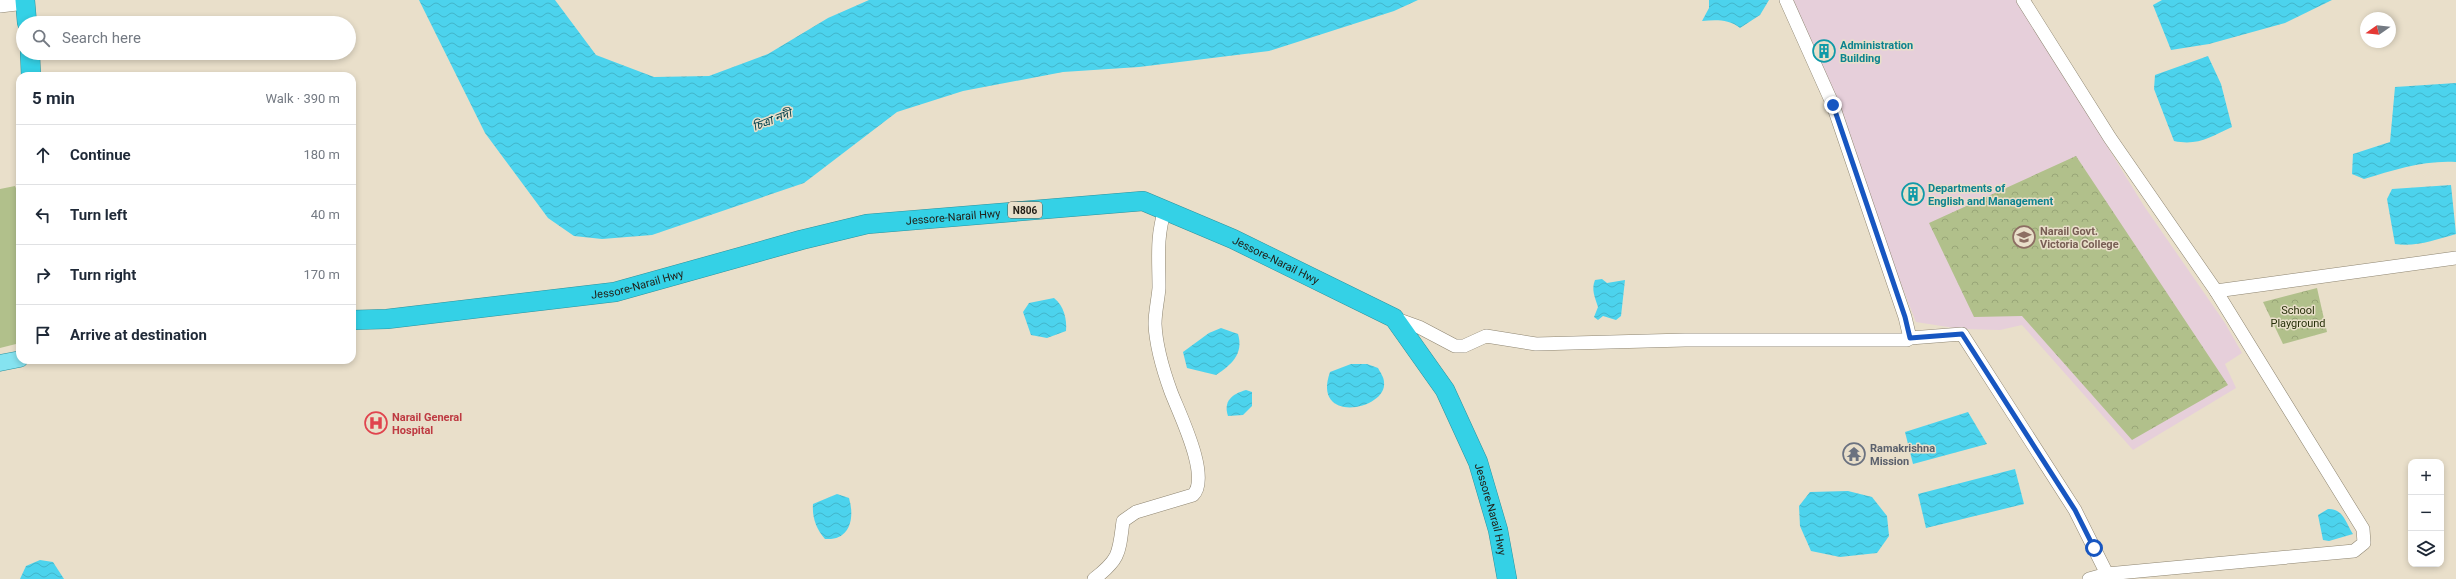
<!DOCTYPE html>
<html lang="en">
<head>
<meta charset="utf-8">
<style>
  :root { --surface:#fff; --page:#f6f6f7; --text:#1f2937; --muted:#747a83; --line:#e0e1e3 }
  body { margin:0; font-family:Roboto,"Noto Sans Bengali",sans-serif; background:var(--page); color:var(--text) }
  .controls { position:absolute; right:12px; bottom:12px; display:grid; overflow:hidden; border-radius:8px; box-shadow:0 2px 6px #0003 }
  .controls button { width:36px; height:36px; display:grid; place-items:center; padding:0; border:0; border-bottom:1px solid var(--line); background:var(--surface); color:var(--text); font:20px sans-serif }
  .compass { position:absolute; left:2360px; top:12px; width:36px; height:36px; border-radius:50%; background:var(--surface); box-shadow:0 2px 6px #0003; rotate:256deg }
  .stop { position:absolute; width:12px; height:12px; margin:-9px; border:3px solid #1756c1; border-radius:50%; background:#fff }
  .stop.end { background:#1756c1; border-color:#fff; box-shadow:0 1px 4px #0008 }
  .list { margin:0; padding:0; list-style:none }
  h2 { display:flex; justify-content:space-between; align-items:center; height:52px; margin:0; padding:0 16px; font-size:17px }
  h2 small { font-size:13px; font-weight:400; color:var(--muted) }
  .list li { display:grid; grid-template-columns:26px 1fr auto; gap:12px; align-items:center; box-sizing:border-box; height:60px; padding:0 16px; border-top:1px solid var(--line) }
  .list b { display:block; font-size:15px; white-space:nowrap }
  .list em { font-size:13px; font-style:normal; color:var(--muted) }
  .icon { flex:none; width:22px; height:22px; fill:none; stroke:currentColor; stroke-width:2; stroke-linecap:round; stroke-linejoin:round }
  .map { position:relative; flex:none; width:2456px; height:579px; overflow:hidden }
  .search { position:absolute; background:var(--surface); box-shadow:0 2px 6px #0003; left:16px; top:16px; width:340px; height:44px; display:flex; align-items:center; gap:10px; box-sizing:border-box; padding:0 14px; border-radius:22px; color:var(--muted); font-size:15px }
  .panel { position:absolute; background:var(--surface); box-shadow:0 2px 6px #0003; left:16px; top:72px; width:340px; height:292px; border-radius:12px }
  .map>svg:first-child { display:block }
  .education { fill:#e6cfda }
  .park { fill:url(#park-crowns) }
  .pitch { fill:#b1c08b }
  .water { fill:url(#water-waves) }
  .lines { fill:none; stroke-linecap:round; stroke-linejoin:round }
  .minor-casing { stroke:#8e8571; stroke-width:14 }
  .major-casing { stroke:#2d929d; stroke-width:17 }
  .highway-casing { stroke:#2d929d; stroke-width:20 }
  .minor { stroke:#fff; stroke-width:13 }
  .major { stroke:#85e3f0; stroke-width:16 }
  .highway { stroke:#34d1e6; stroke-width:19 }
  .route { stroke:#1756c1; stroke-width:5 }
  .labels { text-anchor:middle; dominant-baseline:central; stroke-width:3; stroke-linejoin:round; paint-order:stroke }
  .shield { fill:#e9dfca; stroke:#5d574b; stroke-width:1 }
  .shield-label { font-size:10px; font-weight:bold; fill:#211d15 }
  .culture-label { font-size:11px; font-weight:bold; fill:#0d838f; stroke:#e9dfca; text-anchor:start }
  .street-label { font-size:11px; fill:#211d15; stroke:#e9dfca }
  .education-label { font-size:11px; font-weight:bold; fill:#785e54; stroke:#e9dfca; text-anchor:start }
  .park-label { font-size:11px; fill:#28310a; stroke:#e9dfca }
  .health-label { font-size:11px; font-weight:bold; fill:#be3a42; stroke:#e9dfca; text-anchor:start }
  .worship-label { font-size:11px; font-weight:bold; fill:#5b616d; stroke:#e9dfca; text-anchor:start }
  .water-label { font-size:12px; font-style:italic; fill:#03424d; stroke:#e9dfca }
</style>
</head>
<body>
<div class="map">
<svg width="2456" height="579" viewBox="0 0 2456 579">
  <defs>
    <pattern id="park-crowns" width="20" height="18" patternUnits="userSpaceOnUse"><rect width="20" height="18" fill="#b1c08b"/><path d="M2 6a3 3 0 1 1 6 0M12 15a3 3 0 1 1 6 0" fill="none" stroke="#98a577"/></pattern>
    <pattern id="water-waves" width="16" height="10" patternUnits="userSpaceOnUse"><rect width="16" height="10" fill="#4cd3ed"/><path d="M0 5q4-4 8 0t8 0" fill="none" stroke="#42b5ca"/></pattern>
  </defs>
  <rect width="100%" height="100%" fill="#e9dfca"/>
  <polygon class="education" points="1789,0 2017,0 2144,206 2225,323 2242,353 2225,364 2236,388 2133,450 2022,325 2000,330 1961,329 1916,322"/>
  <g class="park">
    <polygon points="2076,156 2228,385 2132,440 2022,316 1974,317 1929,223"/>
    <polygon points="2317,288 2327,332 2283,344 2263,302"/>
  </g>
  <polygon class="pitch" points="15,186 20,197 20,343 0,348 0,189"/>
  <g class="water">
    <polygon points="419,0 555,0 596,55 654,77 709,76 768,54 828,18 869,0 1418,0 1394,11 1269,51 1139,67 1063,72 963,91 897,112 804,183 652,235 602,239 574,236 548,218 485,133"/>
    <path d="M 1709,0 L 1769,0 L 1760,15 L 1740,28 C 1728,19 1716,20 1702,21 L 1709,8 Z"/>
    <polygon points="2162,0 2332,0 2285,23 2209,44 2171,50 2153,5"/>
    <path d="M 2208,56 L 2221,84 L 2232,127 C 2210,137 2198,146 2174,141 L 2154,89 L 2155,75 Z"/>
    <path d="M 2456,83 L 2456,162 C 2424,160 2394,170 2364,179 L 2352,174 L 2353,154 L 2390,142 L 2395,87 Z"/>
    <path d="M 2451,185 L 2456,234 C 2435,240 2416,247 2395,244 L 2387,199 L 2392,189 Z"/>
    <path d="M 1602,279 L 1607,283 L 1625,280 L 1621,316 L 1616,320 L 1603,316 L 1598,320 L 1594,317 L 1598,307 C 1595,297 1591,290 1595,280 Z"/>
    <path d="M 1054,298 C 1064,306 1067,319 1066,331 L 1047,338 L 1031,335 L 1023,312 L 1029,303 Z"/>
    <path d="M 1221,328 L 1238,334 C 1244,354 1231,365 1216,375 L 1187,368 L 1183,352 L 1209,333 Z"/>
    <path d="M 1351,364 L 1367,364 L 1378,368 C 1380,372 1384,377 1384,382 C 1388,410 1311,425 1330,372 Z"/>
    <path d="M 1246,390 L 1252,392 L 1252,406 L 1243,415 L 1228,416 C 1223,401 1232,394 1246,390 Z"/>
    <polygon points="1968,412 1987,444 1913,464 1905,432"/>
    <polygon points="2015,469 2024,504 1926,528 1918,494"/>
    <polygon points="1848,491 1872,497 1887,516 1889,536 1877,553 1840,557 1811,551 1800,526 1799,506 1810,492"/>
    <path d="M 837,494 L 849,498 C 855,518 850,541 825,539 C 816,529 812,517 813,504 Z"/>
    <path d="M 2328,509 C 2343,508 2346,523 2353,534 L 2329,541 L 2323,540 L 2318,515 Z"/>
    <polygon points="40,560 53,562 64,579 20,579 26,566"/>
  </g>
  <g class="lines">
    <g class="minor-casing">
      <g id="minor">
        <polyline points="2023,0 2110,138 2216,291 2363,529 2364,543 2354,551 2107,574 2089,579"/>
        <polyline points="0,6 25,3"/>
        <polyline points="2216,291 2456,258"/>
        <polyline points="1394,318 1419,327 1455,346 1464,346 1486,336 1536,344 1685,340 1907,340 1910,338 1905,317 1833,105 1786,0"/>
        <polyline points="1910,338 1962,334 2075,510 2107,574"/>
        <path d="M 1094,579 C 1120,559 1119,553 1123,521 L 1136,512 L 1193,495 C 1211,477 1179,413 1171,392 C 1163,370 1156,347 1155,324 C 1155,312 1158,300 1159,288 C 1159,259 1156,238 1165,209"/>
      </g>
    </g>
    <g class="major-casing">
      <polyline id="major" points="0,363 20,359"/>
    </g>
    <g class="highway-casing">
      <g id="highway">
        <polyline points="25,0 27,23"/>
        <polyline points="30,53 31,76"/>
        <path id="s1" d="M 352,320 L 387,319 L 615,292 L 801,240 L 867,224 L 1143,201 L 1233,239 L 1394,318 L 1445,390 L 1478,462 L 1498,530 L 1507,579"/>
      </g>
    </g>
    <use href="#minor" class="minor"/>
    <use href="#major" class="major"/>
    <use href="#highway" class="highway"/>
  </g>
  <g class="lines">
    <polyline class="route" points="1833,105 1905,317 1910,338 1962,334 2075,510 2094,548"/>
  </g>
  <defs>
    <g id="building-ring" transform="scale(1.15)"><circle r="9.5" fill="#e9dfca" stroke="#0f9aa8" stroke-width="1.5"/><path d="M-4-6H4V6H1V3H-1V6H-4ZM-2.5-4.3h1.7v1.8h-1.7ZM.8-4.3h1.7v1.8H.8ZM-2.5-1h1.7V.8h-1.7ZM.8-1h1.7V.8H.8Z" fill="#0f9aa8"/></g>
    <g id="university-ring" transform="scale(1.15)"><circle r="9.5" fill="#e9dfca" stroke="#8d6e63" stroke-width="1.5"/><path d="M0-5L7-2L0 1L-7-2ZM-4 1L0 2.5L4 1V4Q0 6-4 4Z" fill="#8d6e63"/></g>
    <g id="hospital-ring" transform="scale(1.15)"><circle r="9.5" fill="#e9dfca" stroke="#e0444e" stroke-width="1.5"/><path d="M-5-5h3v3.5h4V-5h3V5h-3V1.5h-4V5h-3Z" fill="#e0444e"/></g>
    <g id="temple-ring" transform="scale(1.15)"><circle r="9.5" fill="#e9dfca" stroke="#6b7280" stroke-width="1.5"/><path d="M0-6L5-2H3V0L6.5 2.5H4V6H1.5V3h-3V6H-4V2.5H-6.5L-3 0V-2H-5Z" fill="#6b7280"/></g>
  </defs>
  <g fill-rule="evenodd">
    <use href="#building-ring" x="1824" y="51"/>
    <use href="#building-ring" x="1913" y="194"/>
    <use href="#university-ring" x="2024" y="237"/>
    <use href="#hospital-ring" x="376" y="423"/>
    <use href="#temple-ring" x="1854" y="454"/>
  </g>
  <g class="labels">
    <rect class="shield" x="1008" y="202" width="34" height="16" rx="3"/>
    <g class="shield-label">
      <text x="1025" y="210">N806</text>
    </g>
    <g class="culture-label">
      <text x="1840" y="45">Administration<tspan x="1840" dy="13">Building</tspan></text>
      <text x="1928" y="188">Departments of<tspan x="1928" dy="13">English and Management</tspan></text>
    </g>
    <g class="street-label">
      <text stroke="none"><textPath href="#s1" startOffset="612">Jessore-Narail Hwy</textPath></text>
      <text stroke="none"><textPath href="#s1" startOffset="948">Jessore-Narail Hwy</textPath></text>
      <text stroke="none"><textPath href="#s1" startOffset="288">Jessore-Narail Hwy</textPath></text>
      <text stroke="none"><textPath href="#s1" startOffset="1296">Jessore-Narail Hwy</textPath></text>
    </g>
    <g class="education-label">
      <text x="2040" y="231">Narail Govt.<tspan x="2040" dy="13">Victoria College</tspan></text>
    </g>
    <g class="park-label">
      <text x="2298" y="310">School<tspan x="2298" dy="13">Playground</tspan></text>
    </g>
    <g class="health-label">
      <text x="392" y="417">Narail General<tspan x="392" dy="13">Hospital</tspan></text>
    </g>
    <g class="worship-label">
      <text x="1870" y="448">Ramakrishna<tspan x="1870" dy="13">Mission</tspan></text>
    </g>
    <g class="water-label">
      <text transform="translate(772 120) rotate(-21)">চিত্রা নদী</text>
    </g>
  </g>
</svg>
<div class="controls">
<button>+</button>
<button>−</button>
<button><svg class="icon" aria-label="layers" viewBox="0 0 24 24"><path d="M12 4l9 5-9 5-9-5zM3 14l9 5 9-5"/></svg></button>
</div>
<svg class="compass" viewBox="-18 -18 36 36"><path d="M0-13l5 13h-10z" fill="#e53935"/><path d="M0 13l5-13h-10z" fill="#747a83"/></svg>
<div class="stop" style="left:2094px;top:548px"></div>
<div class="stop end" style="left:1833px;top:105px"></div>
<div class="search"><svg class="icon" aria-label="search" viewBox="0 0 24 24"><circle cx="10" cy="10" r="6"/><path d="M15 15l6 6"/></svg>Search here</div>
<section class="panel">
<h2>5 min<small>Walk · 390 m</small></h2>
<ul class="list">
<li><svg class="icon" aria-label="ahead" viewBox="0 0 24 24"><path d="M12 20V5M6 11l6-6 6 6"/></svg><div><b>Continue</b></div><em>180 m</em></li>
<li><svg class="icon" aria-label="left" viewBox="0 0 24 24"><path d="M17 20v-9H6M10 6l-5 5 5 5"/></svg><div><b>Turn left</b></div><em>40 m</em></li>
<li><svg class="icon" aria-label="right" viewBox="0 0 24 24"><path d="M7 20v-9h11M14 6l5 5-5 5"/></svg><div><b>Turn right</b></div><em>170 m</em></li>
<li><svg class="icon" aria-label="arrive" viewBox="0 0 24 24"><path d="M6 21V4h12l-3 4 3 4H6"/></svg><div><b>Arrive at destination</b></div></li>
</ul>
</section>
</div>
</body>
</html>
